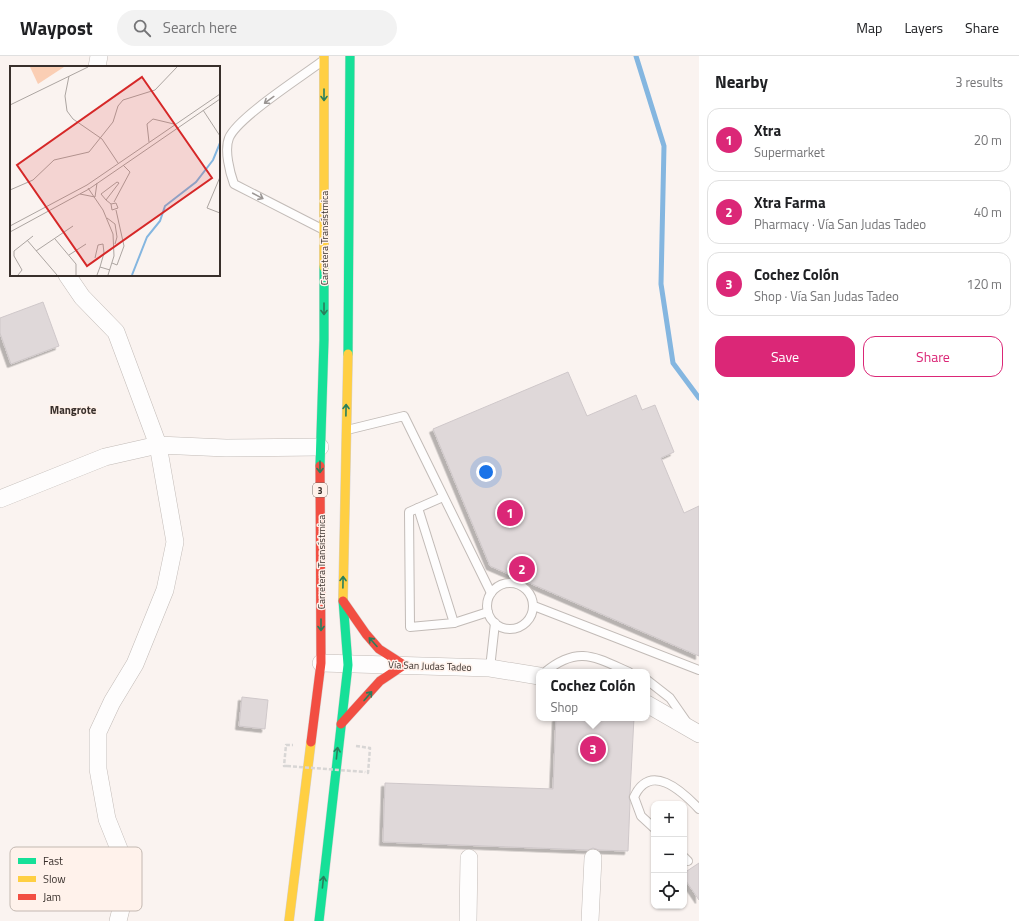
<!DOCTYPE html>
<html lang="en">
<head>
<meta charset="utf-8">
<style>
  :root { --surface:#fff; --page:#f2f2f2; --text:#202124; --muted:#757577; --line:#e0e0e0; --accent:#db2777 }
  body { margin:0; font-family:"Titillium Web",sans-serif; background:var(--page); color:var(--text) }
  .controls { position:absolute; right:12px; bottom:12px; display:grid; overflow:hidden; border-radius:8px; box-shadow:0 1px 3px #0004 }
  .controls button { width:36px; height:36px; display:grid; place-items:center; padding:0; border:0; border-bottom:1px solid var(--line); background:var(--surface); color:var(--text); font:20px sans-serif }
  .you { position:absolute; left:486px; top:416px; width:14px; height:14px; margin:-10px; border:3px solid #fff; border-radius:50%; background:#1a73e8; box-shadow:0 0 0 6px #1a73e833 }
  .badge { display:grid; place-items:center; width:26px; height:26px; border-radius:50%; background:var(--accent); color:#fff; font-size:13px; font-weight:700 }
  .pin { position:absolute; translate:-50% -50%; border:2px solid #fff; box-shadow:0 1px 4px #0006 }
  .popup { position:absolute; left:536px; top:613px; width:114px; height:52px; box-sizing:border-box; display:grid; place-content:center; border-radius:8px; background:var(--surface); filter:drop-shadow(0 1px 3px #0005); font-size:13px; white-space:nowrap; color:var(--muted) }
  .popup b { font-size:15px; color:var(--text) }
  .popup::after { content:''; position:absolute; left:50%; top:100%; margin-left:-8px; border:8px solid transparent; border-top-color:var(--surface) }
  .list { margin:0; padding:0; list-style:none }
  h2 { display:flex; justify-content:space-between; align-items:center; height:52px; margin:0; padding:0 16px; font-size:17px }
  h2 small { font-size:13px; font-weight:400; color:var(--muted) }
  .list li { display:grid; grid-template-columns:26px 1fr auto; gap:12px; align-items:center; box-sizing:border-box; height:64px; margin:0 8px 8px; padding:0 8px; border:1px solid var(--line); border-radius:12px }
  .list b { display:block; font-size:15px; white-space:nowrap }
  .list p { margin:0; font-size:13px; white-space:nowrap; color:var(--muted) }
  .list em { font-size:13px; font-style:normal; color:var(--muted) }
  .actions { display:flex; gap:8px; padding:12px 16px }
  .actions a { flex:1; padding:9px 0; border:1px solid var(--accent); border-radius:12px; text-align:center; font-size:14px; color:var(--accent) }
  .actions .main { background:var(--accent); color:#fff }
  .icon { flex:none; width:22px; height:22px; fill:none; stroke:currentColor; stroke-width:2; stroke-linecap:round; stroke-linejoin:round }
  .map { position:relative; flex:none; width:699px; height:865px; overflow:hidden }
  header { display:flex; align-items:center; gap:24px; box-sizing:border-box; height:56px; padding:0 20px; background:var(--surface); border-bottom:1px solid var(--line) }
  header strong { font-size:19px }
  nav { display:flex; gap:22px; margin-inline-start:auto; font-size:14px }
  .search { width:280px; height:36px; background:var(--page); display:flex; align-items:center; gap:10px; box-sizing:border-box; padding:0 14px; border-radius:22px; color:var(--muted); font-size:15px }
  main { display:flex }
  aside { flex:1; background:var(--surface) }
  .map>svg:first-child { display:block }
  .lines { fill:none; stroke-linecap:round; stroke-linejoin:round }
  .stream { stroke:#84b6e0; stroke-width:5 }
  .building { fill:#dfd8d9; stroke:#cfc8ca; filter:url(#shadow) }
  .lane-casing { stroke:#c2bbb7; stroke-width:10 }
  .street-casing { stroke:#c2bbb7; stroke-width:18 }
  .fast-casing { stroke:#d6d1cf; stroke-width:10 }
  .slow-casing { stroke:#d6d1cf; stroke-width:10 }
  .jam-casing { stroke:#d6d1cf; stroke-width:10 }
  .path { stroke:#d8d6d5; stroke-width:2.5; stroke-dasharray:4 2; stroke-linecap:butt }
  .lane { stroke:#fefdfd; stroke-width:8 }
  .street { stroke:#fefdfd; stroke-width:17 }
  .fast { stroke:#16e098; stroke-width:9 }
  .slow { stroke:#ffcf43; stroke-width:9 }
  .jam { stroke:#f24e42; stroke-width:9 }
  .path-bridge { stroke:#d8d6d5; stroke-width:2.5; stroke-dasharray:4 2; stroke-linecap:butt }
  .oneway { stroke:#297f5c }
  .oneway2 { stroke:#9b9694 }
  .labels { text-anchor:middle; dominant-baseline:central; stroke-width:3; stroke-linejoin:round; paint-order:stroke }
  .shield { fill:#fff2eb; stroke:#746a65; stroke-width:1 }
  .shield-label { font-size:9px; font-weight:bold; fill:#382f2b }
  .street-label { font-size:10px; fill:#382f2b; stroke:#fff2eb }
  .neighbourhood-label { font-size:11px; font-weight:bold; fill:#382f2b; stroke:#fff2eb }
  .inset-river { fill:none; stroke:#84b6e0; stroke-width:2 }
  .inset-road { fill:none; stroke:#aca5a1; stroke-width:1 }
  .view { fill:#d62828; fill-opacity:0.15; stroke:#d62828; stroke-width:2 }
  .inset-edge { fill:none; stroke:#382f2b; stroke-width:2 }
  .key { fill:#fff2eb; stroke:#c3b8b1; stroke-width:1 }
  .key-label { font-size:11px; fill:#382f2b }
</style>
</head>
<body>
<header>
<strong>Waypost</strong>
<div class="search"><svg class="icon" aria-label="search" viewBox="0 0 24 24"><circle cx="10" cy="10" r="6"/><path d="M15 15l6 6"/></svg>Search here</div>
<nav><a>Map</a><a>Layers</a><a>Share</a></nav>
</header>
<main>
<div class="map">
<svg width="699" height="865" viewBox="0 0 699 865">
  <defs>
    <filter id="shadow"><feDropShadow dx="-3.5" dy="3.5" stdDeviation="0" flood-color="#0004"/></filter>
  </defs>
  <rect width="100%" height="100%" fill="#faf3f0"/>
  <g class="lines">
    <polyline class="stream" points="636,0 664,90 661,228 673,307 699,342"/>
  </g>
  <g class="building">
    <polygon points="43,246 59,290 11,308 0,277 0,262"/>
    <polygon points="568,316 587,360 636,339 642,354 655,349 674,396 661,402 684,457 699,450 699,600 490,510 433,373"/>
    <polygon points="242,641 268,644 265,673 239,670"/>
    <polygon points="556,662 634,662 630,737 629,741 630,746 628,795 599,794 593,792 588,794 383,786 385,727 553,733"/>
    <polygon points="699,807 699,844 684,822 684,817"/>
  </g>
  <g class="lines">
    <g class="lane-casing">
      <g id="lane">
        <path d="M 321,6 C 301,21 237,62 229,82 C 224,94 230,117 234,128 L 322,173"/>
        <polyline points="347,374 404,360 491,537"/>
        <polygon points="418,452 454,567 410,571 409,456"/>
        <polyline points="418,452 443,441"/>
        <circle cx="510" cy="550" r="23"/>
        <polyline points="534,550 699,614"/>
        <polyline points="454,567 488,556"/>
        <polyline points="490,612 495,567"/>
        <path d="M 545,616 C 578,589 595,601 629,616"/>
        <polyline points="647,624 670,642 686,665"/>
        <path d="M 654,772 L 641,760 L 634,741 C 650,706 681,734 699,753"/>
        <polyline points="684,801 688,805"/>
      </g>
    </g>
    <g class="street-casing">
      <g id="street">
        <polyline points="97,11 99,0"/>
        <polyline points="67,219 82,241 116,276 158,389 175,486 165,534 135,608 112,646 98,676 98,713 107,763 121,798 124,841 118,865"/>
        <polyline points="0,443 105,401 158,389 226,392 320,391"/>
        <polyline points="321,607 490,612 539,620"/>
        <polyline points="647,648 699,678"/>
        <polyline points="468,865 469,802"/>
        <polyline points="590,865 593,802"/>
      </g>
    </g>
    <g class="fast-casing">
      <g id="fast">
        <polyline points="348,298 350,0"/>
        <polyline points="320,410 324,284 324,211"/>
        <polyline points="319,865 348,609 343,544"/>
      </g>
    </g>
    <g class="slow-casing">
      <g id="slow">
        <polyline points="324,0 324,211"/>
        <polyline points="343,544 348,298"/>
        <polyline points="289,865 311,686"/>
      </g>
    </g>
    <g class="jam-casing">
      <g id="jam">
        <polyline points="341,668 380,625 404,609 379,593 366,578 343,545"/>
        <polyline points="311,686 321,607 320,410"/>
      </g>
    </g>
    <g class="path">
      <polyline points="356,690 370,692 368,717 365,716"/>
      <polyline points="287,710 284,710 286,689 293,689"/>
    </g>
    <use href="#lane" class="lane"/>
    <use href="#street" class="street"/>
    <use href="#fast" class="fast"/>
    <use href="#slow" class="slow"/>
    <use href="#jam" class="jam"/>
    <polyline class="path-bridge" points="287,710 365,716"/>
  </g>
  <defs><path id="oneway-shaft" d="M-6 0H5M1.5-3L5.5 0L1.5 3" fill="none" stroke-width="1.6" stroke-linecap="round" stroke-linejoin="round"/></defs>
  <g class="oneway">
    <use href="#oneway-shaft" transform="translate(324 39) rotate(90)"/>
    <use href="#oneway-shaft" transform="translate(324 253) rotate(90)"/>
    <use href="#oneway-shaft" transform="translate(346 354) rotate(-89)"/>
    <use href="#oneway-shaft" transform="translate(320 411) rotate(90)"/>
    <use href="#oneway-shaft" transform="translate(343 526) rotate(-89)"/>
    <use href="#oneway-shaft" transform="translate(321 569) rotate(90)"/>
    <use href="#oneway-shaft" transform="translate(373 586) rotate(-132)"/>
    <use href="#oneway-shaft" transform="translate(368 640) rotate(-49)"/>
    <use href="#oneway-shaft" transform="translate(337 697) rotate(-84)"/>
    <use href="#oneway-shaft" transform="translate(323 826) rotate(-84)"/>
  </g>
  <g class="oneway2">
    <use href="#oneway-shaft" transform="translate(269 44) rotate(144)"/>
    <use href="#oneway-shaft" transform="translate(258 140) rotate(28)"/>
  </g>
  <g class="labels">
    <rect class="shield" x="313" y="427" width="14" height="14" rx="3"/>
    <g class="shield-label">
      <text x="320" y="434">3</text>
    </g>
    <g class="street-label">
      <text transform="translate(324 182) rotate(-90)">Carretera Transístmica</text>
      <text transform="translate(321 506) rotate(-90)">Carretera Transístmica</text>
      <text transform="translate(430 610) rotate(2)">Vía San Judas Tadeo</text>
    </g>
    <g class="neighbourhood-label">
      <text x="73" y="354">Mangrote</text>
    </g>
  </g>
  <g transform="translate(10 10)">
    <rect width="210" height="210" fill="#faf3f0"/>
    <path d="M 20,1 L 54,1 L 28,18 Z" fill="#faceb4"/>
    <path class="inset-river" d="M 122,209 L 137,171 L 150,155 L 155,140 L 186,116 L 203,94 L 210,77"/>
    <path class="inset-road" d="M 59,10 L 55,30 L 57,45 L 63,53 L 92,73 L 108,97M 0,39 L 78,1M 193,44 L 210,70M 139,76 L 137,58 L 143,53 L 164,58M 210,111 L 197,142 L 210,147M 107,116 L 109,117 L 96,134 L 91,128 ZM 78,122 L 93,144 L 103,168 L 104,190 L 98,209M 0,124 L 23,114 L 44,94 L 79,86 L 103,56 L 108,40 L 113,34 L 145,24 L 167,1M 70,128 L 85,131 L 87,117M 96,134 L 101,138 L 106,137 L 108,142 L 102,144 L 101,138M 104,136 L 120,106 L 113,99M 97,152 L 105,158 L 107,171 L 105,178M 0,160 L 77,119 L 210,28M 0,166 L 79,123 L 210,33M 45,173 L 66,198 L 66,209M 17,174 L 47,209M 26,185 L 63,160M 59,189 L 76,178M 85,192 L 88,179 L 93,178 L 94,187 L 90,201M 102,197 L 107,199 L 114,180 L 106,144M 8,209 L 12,204 L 4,190 L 4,185 L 23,170M 87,209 L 90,201 L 100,204"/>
    <path class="view" d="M 132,11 L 202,112 L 77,200 L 7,99 Z"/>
    <rect width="210" height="210" class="inset-edge"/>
  </g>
  <rect x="10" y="791" width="132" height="64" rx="6" class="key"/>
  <rect x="18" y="802" width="18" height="6" fill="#16e098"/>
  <rect x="18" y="820" width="18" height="6" fill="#ffcf43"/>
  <rect x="18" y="838" width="18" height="6" fill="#f24e42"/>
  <g class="key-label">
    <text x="43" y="809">Fast</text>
    <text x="43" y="827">Slow</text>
    <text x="43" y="845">Jam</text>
  </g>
</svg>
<div class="controls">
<button>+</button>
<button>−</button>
<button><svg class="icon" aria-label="locate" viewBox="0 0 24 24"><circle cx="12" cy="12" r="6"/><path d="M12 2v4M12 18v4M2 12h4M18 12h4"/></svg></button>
</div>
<div class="you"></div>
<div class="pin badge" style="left:510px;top:457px">1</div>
<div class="pin badge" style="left:522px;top:513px">2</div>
<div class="pin badge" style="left:593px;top:693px">3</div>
<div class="popup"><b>Cochez Colón</b>Shop</div>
</div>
<aside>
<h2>Nearby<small>3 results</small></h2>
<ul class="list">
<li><span class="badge">1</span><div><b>Xtra</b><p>Supermarket</p></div><em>20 m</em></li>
<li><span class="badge">2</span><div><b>Xtra Farma</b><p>Pharmacy · Vía San Judas Tadeo</p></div><em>40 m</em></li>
<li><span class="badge">3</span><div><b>Cochez Colón</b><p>Shop · Vía San Judas Tadeo</p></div><em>120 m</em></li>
</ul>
<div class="actions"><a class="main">Save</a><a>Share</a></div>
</aside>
</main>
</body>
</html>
